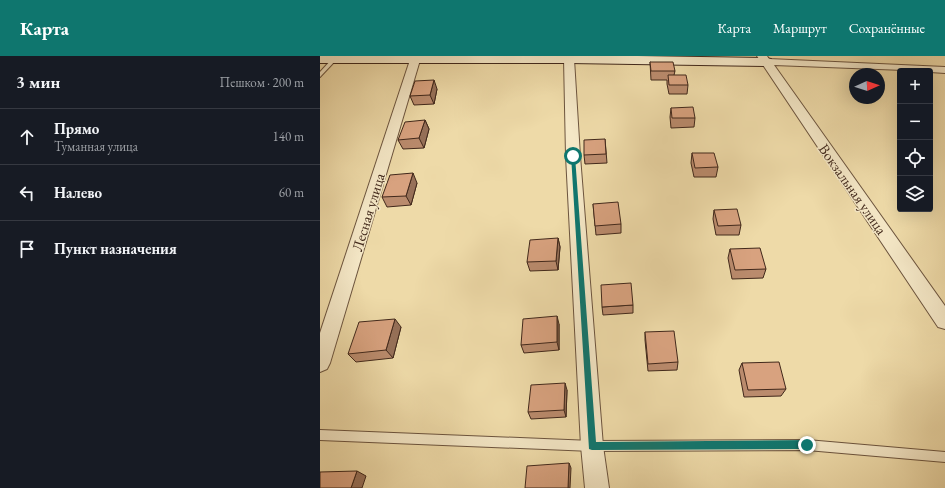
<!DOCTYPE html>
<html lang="ru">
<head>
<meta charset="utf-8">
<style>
  :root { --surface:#171b24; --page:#242831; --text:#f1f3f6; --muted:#9ea1a6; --line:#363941; --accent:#0f766e }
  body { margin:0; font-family:"EB Garamond",serif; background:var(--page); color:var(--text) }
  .controls { position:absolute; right:12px; top:12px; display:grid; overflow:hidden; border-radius:4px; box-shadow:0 4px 16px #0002 }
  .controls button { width:36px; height:36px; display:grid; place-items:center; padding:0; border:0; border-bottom:1px solid var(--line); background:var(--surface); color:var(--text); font:20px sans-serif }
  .compass { position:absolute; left:529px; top:12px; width:36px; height:36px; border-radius:50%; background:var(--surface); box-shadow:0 4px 16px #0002; rotate:87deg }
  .stop { position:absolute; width:12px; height:12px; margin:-9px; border:3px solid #0f766e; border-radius:50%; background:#fff }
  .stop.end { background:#0f766e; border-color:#fff; box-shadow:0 1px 4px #0008 }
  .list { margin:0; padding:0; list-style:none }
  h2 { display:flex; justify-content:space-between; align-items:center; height:52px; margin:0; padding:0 16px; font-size:17px }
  h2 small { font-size:13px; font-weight:400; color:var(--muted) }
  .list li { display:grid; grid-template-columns:26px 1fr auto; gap:12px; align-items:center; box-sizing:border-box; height:56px; padding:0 16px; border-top:1px solid var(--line) }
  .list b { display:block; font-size:15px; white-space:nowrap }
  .list p { margin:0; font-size:13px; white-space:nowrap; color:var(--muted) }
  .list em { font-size:13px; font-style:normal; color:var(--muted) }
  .icon { flex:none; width:22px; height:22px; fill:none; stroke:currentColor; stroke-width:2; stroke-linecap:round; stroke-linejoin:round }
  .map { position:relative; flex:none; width:625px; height:432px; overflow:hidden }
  header { display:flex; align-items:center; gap:24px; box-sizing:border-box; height:56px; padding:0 20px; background:var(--accent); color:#fff }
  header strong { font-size:19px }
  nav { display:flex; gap:22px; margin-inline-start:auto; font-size:14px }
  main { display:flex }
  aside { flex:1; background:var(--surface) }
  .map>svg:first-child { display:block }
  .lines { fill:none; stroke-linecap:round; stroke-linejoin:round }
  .lane-casing { stroke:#6c543e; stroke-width:2 }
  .street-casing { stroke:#6c543e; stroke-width:2 }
  .secondary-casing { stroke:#41281b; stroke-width:2 }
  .lane { fill:#f4e7c6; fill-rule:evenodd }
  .street { fill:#f4e7c6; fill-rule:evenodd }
  .secondary { fill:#f4e7c6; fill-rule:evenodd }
  .wall { fill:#ba8b6d; stroke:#41281b }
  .shaded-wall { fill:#977159; stroke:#41281b }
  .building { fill:#d8a27f; stroke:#41281b }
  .route { fill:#0f766e }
  .labels { text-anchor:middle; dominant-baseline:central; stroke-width:3; stroke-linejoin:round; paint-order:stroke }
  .street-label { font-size:15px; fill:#41281b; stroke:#f4e7c6 }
</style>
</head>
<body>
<header>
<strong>Карта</strong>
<nav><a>Карта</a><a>Маршрут</a><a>Сохранённые</a></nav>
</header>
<main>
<aside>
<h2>3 мин<small>Пешком · 200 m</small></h2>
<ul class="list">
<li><svg class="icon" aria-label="ahead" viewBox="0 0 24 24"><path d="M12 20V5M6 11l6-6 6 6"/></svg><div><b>Прямо</b><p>Туманная улица</p></div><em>140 m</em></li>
<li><svg class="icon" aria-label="left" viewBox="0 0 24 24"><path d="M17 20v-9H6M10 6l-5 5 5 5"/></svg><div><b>Налево</b></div><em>60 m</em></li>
<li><svg class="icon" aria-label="arrive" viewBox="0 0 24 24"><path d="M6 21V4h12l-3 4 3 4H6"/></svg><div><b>Пункт назначения</b></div></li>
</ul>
</aside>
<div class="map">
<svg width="625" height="432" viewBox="0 0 625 432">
  <rect width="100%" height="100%" fill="#eedaa8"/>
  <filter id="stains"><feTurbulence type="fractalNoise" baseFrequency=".005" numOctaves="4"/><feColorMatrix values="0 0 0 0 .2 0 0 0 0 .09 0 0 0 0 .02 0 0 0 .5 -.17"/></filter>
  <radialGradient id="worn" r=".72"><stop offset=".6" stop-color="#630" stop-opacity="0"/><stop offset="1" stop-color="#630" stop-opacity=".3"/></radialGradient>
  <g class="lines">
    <g class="lane-casing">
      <g id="lane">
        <polygon points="12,3 16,4 0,21 0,16"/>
        <polygon points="0,374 272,385 487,384 625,396 625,406 487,394 272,395 0,384"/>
      </g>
    </g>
    <g class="street-casing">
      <g id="street">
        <polygon points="249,0 254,3 260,100 283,390 289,432 265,432 261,390 246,100 244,3 245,1"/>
        <polygon points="437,0 447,0 449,3 625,11 625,17 610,16 610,15 454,9 625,250 625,273 618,271"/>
        <polygon points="95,1 100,4 10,307 7,313 0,316 0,277 90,4"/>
      </g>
    </g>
    <g class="secondary-casing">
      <polygon id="secondary" points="0,0 318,0 446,2 451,3 453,6 451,9 446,10 249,7 0,7"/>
    </g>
    <use href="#lane" class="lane"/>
    <use href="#street" class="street"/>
    <use href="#secondary" class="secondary"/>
  </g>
  <g class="wall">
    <polygon points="330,6 355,15 354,19 368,29 367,38 349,38 347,28 347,24 331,24"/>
    <polygon points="117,33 114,48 94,49 90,40"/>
    <polygon points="351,52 375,62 374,71 351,72 350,61"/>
    <polygon points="105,64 109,73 104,92 83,93 78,84"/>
    <polygon points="285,83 287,107 265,108 264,99"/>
    <polygon points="372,97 398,111 396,121 374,121 371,107"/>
    <polygon points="97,127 91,149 67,151 62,141"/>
    <polygon points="273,148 301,168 301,177 276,179"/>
    <polygon points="394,154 421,169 419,179 396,179 393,163"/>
    <polygon points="238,182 240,191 238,214 210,215 207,206"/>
    <polygon points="410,193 446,213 443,222 412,223 408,202"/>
    <polygon points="313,249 313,257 283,259 282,251"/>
    <polygon points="239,268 239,294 204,297 201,289"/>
    <polygon points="81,271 73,302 36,306 28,298"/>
    <polygon points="325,276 358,306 357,314 328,315 325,284"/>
    <polygon points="422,307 466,333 461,340 424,341 419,314"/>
    <polygon points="247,334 246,361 211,363 208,356"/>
  </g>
  <g class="shaded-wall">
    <polygon points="114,24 117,33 114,48 110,39"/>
    <polygon points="105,64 109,73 104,92 99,82"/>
    <polygon points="93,117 97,127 91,149 86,140"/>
    <polygon points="238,182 240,191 238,214 236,205"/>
    <polygon points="237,260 239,268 239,294 237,286"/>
    <polygon points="75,263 81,271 73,302 66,294"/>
    <polygon points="245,327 247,334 246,361 244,354"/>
    <polygon points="249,407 251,412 250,432 248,432"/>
    <polygon points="37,415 46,420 42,432 31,432"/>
  </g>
  <g class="building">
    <polygon points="330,6 353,6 355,15 331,15"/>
    <polygon points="348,19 366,19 368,29 349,29"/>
    <polygon points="114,24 110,39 90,40 95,25"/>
    <polygon points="373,51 375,62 352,62 351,52"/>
    <polygon points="105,64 99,82 78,84 85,66"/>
    <polygon points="285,83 286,98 264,99 264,84"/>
    <polygon points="372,97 394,97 398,111 375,112"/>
    <polygon points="93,117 86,140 62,141 70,119"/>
    <polygon points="298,146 301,168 275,170 273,148"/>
    <polygon points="417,153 421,169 398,170 394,154"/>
    <polygon points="238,182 236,205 207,206 210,184"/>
    <polygon points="440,192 446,213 415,214 410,193"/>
    <polygon points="311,227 313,249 282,251 281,229"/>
    <polygon points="237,260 237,286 201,289 203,263"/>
    <polygon points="75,263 66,294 28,298 39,266"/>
    <polygon points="354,275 358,306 328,308 325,276"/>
    <polygon points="459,306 466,333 428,334 422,307"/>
    <polygon points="245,327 244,354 208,356 211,329"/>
    <polygon points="249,407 248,432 205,432 207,410"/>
    <polygon points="37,415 31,432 0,432 0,416"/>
  </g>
  <polygon class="route" points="251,99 255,100 276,386 487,384 490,386 491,389 490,392 487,393 272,394 269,393"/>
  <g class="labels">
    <g class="street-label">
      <text transform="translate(533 133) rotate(55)">Вокзальная улица</text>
      <text transform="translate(48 156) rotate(-73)">Лесная улица</text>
    </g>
  </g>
  <rect width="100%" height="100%" filter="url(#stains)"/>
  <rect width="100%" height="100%" fill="url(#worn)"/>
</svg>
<div class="controls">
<button>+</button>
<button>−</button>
<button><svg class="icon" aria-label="locate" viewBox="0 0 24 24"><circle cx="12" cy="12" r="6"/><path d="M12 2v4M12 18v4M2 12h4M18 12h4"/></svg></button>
<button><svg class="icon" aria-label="layers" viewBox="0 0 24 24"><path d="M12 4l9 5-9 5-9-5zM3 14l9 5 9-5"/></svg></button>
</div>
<svg class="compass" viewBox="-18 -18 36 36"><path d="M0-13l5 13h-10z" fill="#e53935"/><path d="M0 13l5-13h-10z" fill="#9ea1a6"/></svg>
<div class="stop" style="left:253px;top:100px"></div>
<div class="stop end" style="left:487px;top:389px"></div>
</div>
</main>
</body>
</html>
